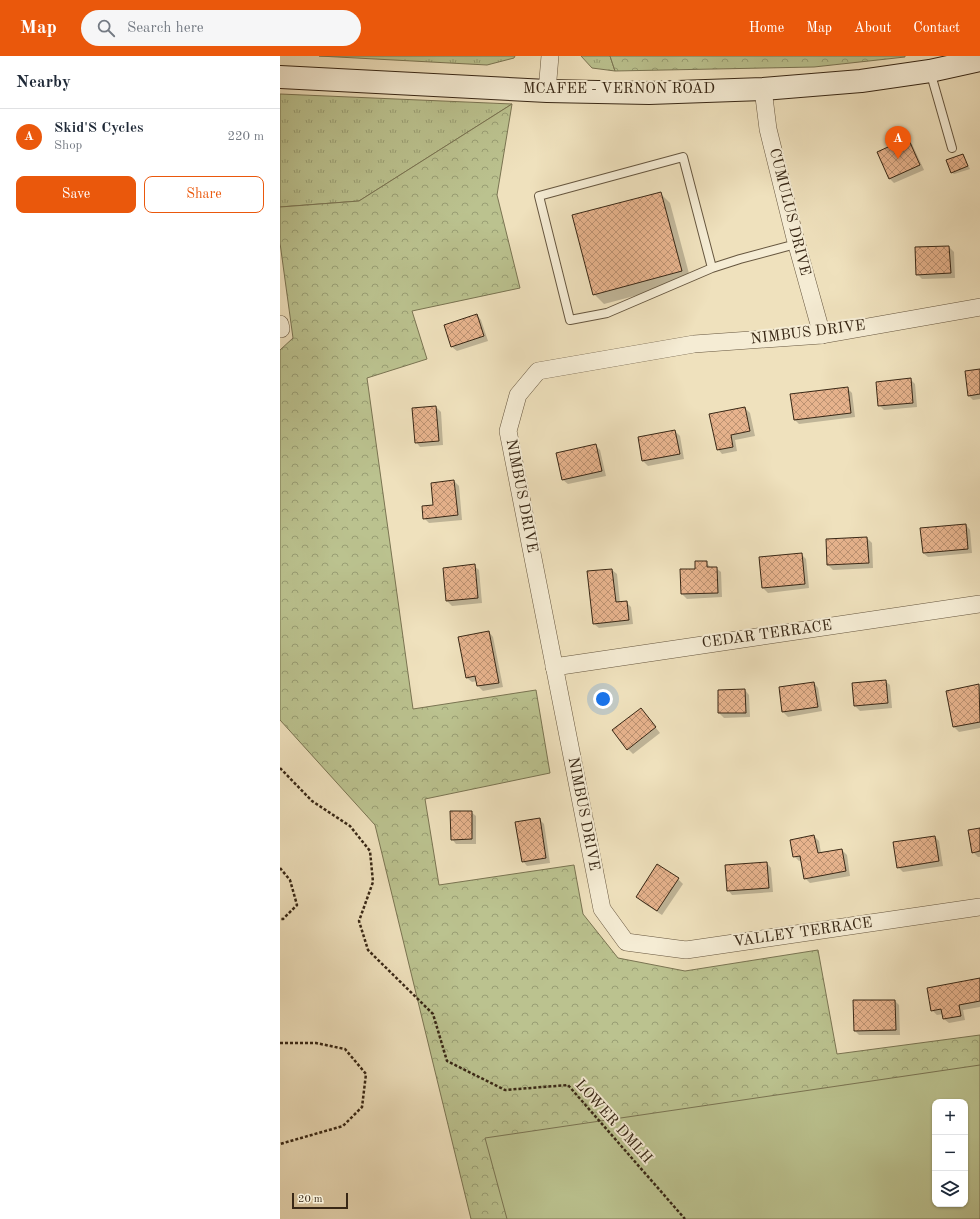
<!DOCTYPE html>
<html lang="en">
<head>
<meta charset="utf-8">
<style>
  :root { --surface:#fff; --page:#f6f6f7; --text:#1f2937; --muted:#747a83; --line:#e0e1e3; --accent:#ea580c }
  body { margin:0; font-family:"Old Standard TT",serif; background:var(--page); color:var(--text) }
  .controls { position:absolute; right:12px; bottom:12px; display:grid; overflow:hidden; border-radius:8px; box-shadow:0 1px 3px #0004 }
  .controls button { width:36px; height:36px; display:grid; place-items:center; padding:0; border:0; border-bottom:1px solid var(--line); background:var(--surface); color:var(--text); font:20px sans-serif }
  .scale { position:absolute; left:12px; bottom:10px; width:56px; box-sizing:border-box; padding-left:4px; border:2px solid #382715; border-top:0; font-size:11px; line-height:14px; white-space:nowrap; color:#382715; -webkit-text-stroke:3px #f5ecd4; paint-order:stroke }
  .you { position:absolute; left:323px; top:643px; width:14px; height:14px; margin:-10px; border:3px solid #fff; border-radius:50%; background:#1a73e8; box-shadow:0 0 0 6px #1a73e833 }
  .badge { display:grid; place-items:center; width:26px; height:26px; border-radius:50%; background:var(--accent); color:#fff; font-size:13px; font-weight:700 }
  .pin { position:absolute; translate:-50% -33px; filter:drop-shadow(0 1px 2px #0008) }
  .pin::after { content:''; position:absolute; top:21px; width:14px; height:12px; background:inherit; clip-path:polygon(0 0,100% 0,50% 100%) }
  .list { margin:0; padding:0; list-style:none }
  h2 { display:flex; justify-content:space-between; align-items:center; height:52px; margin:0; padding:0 16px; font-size:17px }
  h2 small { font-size:13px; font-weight:400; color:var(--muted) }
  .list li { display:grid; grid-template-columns:26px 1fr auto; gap:12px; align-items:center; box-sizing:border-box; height:56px; padding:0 16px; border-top:1px solid var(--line) }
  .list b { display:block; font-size:15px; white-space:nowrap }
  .list p { margin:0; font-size:13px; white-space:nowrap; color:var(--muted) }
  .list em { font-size:13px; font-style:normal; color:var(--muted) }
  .actions { display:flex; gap:8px; padding:12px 16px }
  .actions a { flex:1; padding:9px 0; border:1px solid var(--accent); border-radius:8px; text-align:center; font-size:14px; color:var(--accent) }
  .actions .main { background:var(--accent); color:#fff }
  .icon { flex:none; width:22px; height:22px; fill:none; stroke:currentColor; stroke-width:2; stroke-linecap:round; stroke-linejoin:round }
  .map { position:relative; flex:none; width:700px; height:1163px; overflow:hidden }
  header { display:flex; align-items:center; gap:24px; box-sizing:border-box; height:56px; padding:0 20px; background:var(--accent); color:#fff }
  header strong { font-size:19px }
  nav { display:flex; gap:22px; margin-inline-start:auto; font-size:14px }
  .search { width:280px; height:36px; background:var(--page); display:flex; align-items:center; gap:10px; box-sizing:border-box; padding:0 14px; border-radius:22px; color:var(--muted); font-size:15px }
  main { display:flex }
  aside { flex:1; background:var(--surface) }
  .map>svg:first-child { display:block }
  .grass { fill:url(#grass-tufts); stroke:#7a7452 }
  .forest { fill:url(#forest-crowns); stroke:#7a7452; fill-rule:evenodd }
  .green { fill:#bbc28f; stroke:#7a7452; fill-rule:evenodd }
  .shadow { fill:#0003 }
  .building { fill:url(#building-cross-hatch); stroke:#382715 }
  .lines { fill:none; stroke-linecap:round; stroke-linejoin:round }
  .lane-casing { stroke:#66563f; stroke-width:10 }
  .street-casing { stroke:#66563f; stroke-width:18 }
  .secondary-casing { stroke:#382715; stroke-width:24 }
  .path { stroke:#382715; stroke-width:2.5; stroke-dasharray:3 2; stroke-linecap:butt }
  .lane { stroke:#f5ecd4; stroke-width:8 }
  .street { stroke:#f5ecd4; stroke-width:17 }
  .secondary { stroke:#f5ecd4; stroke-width:22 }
  .labels { text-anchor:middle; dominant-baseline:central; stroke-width:4; stroke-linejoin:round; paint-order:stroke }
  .street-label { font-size:15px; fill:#382715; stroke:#f5ecd4 }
</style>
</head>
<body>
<header>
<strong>Map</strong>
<div class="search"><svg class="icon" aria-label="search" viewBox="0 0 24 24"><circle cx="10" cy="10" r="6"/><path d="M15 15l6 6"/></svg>Search here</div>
<nav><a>Home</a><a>Map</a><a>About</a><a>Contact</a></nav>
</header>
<main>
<aside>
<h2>Nearby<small></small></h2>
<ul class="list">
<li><span class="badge">A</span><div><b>Skid'S Cycles</b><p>Shop</p></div><em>220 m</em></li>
</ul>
<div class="actions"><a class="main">Save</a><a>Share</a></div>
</aside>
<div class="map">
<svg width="700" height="1163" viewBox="0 0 700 1163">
  <defs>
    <pattern id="grass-tufts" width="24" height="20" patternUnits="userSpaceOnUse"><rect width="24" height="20" fill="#bbc28f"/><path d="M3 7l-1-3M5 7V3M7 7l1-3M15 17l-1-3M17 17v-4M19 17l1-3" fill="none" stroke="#999e74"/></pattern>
    <pattern id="forest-crowns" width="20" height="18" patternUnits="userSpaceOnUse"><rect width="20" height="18" fill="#bbc28f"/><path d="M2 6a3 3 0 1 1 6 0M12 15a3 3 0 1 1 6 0" fill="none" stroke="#999e74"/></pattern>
    <pattern id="building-cross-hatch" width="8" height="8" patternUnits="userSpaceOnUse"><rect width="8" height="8" fill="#e7b38d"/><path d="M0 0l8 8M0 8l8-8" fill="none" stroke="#bc9272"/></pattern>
  </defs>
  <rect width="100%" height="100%" fill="#efe1bd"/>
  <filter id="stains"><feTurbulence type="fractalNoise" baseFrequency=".005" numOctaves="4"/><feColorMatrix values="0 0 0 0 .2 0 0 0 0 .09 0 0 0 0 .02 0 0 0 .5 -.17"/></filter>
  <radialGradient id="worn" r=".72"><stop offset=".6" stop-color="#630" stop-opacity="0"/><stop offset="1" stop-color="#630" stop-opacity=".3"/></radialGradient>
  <g class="grass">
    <polygon points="39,0 235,0 234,2 207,9"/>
    <polygon points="301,0 330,0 335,15 312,12"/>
    <polygon points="0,38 232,48 79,145 0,151"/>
  </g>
  <g class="forest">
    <polygon points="330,0 625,0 625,1 534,11 335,15"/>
    <path d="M 232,48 L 217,139 L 240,232 L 132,255 L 147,303 L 87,322 L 133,653 L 256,634 L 270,717 L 145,743 L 159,829 L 294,809 L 303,858 L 338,902 L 405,915 L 538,894 L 557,998 L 700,979 L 700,1163 L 191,1163 L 95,769 L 0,664 L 0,294 L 13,282 L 0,187 L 0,151 L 79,145 ZM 655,1046 L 685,1046 L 685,1148 L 655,1148 Z"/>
  </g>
  <path class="green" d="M 700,1009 L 700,1163 L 227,1163 L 205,1082 ZM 655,1046 L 685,1046 L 685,1148 L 655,1148 Z"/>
  <g class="shadow">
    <polygon points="628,84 632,88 644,114 614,127 610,123"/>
    <polygon points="683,99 690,113 674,118 671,116"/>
    <polygon points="380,137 390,147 411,225 324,248 314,238"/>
    <polygon points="669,191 674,196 675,222 642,223 637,218"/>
    <polygon points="197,259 201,264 208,285 177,295 172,291 165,270"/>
    <polygon points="700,314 700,343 693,344 688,339"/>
    <polygon points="630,323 635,328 637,351 604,354 599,349"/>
    <polygon points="567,332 572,337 575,361 519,368 515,364"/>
    <polygon points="156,351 161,356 163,389 140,391 136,386"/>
    <polygon points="465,352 470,357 475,380 455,384 457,395 442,398 438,393"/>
    <polygon points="395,375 400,380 404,403 368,410 363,405 359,382"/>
    <polygon points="315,389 320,394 326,420 288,428 283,424"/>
    <polygon points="174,425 179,430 182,464 149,467 144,462"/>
    <polygon points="686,469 690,474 692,497 648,501 643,497"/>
    <polygon points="587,482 592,487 593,512 553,514 548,509 547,484"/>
    <polygon points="521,498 526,503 529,532 488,537 483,532"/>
    <polygon points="426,506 431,512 436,512 441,516 442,541 407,543 402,538 416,514"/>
    <polygon points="194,510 199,514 202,547 172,550 167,545 164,512"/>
    <polygon points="332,514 337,518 340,547 346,546 351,551 353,568 319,572 314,568"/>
    <polygon points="209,576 213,581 223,631 203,635 198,630 197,625 192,626 187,622"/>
    <polygon points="605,625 610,629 612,652 580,655 575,650"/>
    <polygon points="534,627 538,632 542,655 508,661 503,656 500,632"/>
    <polygon points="699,629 700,631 700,672 679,676 674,671 668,636"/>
    <polygon points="465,634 469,639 470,661 444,662 439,657"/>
    <polygon points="365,658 380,677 353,698 348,693"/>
    <polygon points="191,756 196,760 196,788 176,788 172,783"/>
    <polygon points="259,763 264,768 270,807 247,810 243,805"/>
    <polygon points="700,773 700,801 698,801 693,796"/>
    <polygon points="534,780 539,785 541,797 562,794 567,799 570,820 530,827 525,822 522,804 519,805 514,800"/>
    <polygon points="655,781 659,785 663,810 623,816 618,811"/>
    <polygon points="487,807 491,812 493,836 452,839 448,834"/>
    <polygon points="398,823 403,828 382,859 362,846 357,841"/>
    <polygon points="700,923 700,951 683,954 685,964 669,967 664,963 663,958 657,959 652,954"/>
    <polygon points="615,945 619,949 620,979 579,979 575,975"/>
  </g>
  <g class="building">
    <polygon points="628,82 640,109 609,123 597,96"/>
    <polygon points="683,98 688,110 671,117 666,104"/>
    <polygon points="381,136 402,215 313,239 292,159"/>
    <polygon points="669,190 671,217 636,219 635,191"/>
    <polygon points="197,258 204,280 171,291 164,269"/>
    <polygon points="700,313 700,338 688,340 685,315"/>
    <polygon points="631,322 633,347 598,350 596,326"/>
    <polygon points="568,331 571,357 514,364 510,338"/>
    <polygon points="156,350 159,385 135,387 132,352"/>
    <polygon points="465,351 470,375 451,379 453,391 437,394 429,358"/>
    <polygon points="395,374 400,398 362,405 358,381"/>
    <polygon points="316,388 322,415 282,424 276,397"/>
    <polygon points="174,424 178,459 143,463 142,450 153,449 151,427"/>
    <polygon points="686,468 688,493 643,497 640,472"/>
    <polygon points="587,481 589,507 547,509 546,483"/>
    <polygon points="522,497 525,528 482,532 479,501"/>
    <polygon points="415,505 427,505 427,511 437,511 438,537 401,538 400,513 415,513"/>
    <polygon points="195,508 198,542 166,545 163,512"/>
    <polygon points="332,513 336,546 347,545 349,564 313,568 307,515"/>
    <polygon points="209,575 219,627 197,630 195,620 186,622 178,581"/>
    <polygon points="606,624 608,647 574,650 572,627"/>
    <polygon points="534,626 538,651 502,656 499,631"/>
    <polygon points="699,628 700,666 673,671 666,635"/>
    <polygon points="465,633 466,657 438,657 438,634"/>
    <polygon points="361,652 376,671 347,694 332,674"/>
    <polygon points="170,755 192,755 192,783 171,784"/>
    <polygon points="260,762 266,802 242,806 235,766"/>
    <polygon points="700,772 700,795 692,797 688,774"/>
    <polygon points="534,779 538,797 562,793 566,815 524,823 520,800 513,801 510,784"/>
    <polygon points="655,780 659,805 617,812 613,786"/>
    <polygon points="487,806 489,832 447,835 445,809"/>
    <polygon points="377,808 399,822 377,855 356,841"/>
    <polygon points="700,922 700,945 679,949 681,960 663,963 661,953 651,955 647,932"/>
    <polygon points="573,944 615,944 616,974 574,975"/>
  </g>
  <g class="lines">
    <g class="lane-casing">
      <g id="lane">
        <polyline points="650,15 672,92"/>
        <polyline points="432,212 327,257 290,264 259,140 403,101 432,212 460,203 516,188"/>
      </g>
    </g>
    <g class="street-casing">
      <g id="street">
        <polyline points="483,33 488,73 515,182 542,279"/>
        <polyline points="267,35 270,0"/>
        <polyline points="700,251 542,279 414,288 258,315 238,339 228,375 322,853 346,886 406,894 700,851"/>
        <polyline points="0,268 1,273"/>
        <polyline points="274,611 700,548"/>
      </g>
    </g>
    <g class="secondary-casing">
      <polyline id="secondary" points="0,21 267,35 369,37 483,33 581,25 650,15 700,4"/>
    </g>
    <g class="path">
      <polyline points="0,712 32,745 70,770 90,795 93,826 79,865 88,894 153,958 167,1005 225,1034 288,1029 405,1163"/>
      <polyline points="0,812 10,824 17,849 3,863 0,863"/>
      <polyline points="0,987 36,987 65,993 86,1018 82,1051 63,1070 0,1088"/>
    </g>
    <use href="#lane" class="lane"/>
    <use href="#street" class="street"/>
    <use href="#secondary" class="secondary"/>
  </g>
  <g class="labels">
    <g class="street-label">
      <text x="339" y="33">MCAFEE - VERNON ROAD</text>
      <text transform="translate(509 156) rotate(76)">CUMULUS DRIVE</text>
      <text transform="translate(528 277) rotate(-7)">NIMBUS DRIVE</text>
      <text transform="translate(241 440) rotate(79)">NIMBUS DRIVE</text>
      <text transform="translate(487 579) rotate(-8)">CEDAR TERRACE</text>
      <text transform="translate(303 758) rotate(79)">NIMBUS DRIVE</text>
      <text transform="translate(523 877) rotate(-8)">VALLEY TERRACE</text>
      <text transform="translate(333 1066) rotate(48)">LOWER DMLH</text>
    </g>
  </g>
  <rect width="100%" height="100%" filter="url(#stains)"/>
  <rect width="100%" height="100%" fill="url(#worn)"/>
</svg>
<div class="controls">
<button>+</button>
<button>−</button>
<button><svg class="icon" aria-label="layers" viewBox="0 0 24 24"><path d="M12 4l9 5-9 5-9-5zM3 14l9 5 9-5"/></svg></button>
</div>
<div class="scale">20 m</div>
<div class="you"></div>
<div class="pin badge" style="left:618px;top:103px">A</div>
</div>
</main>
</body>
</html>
